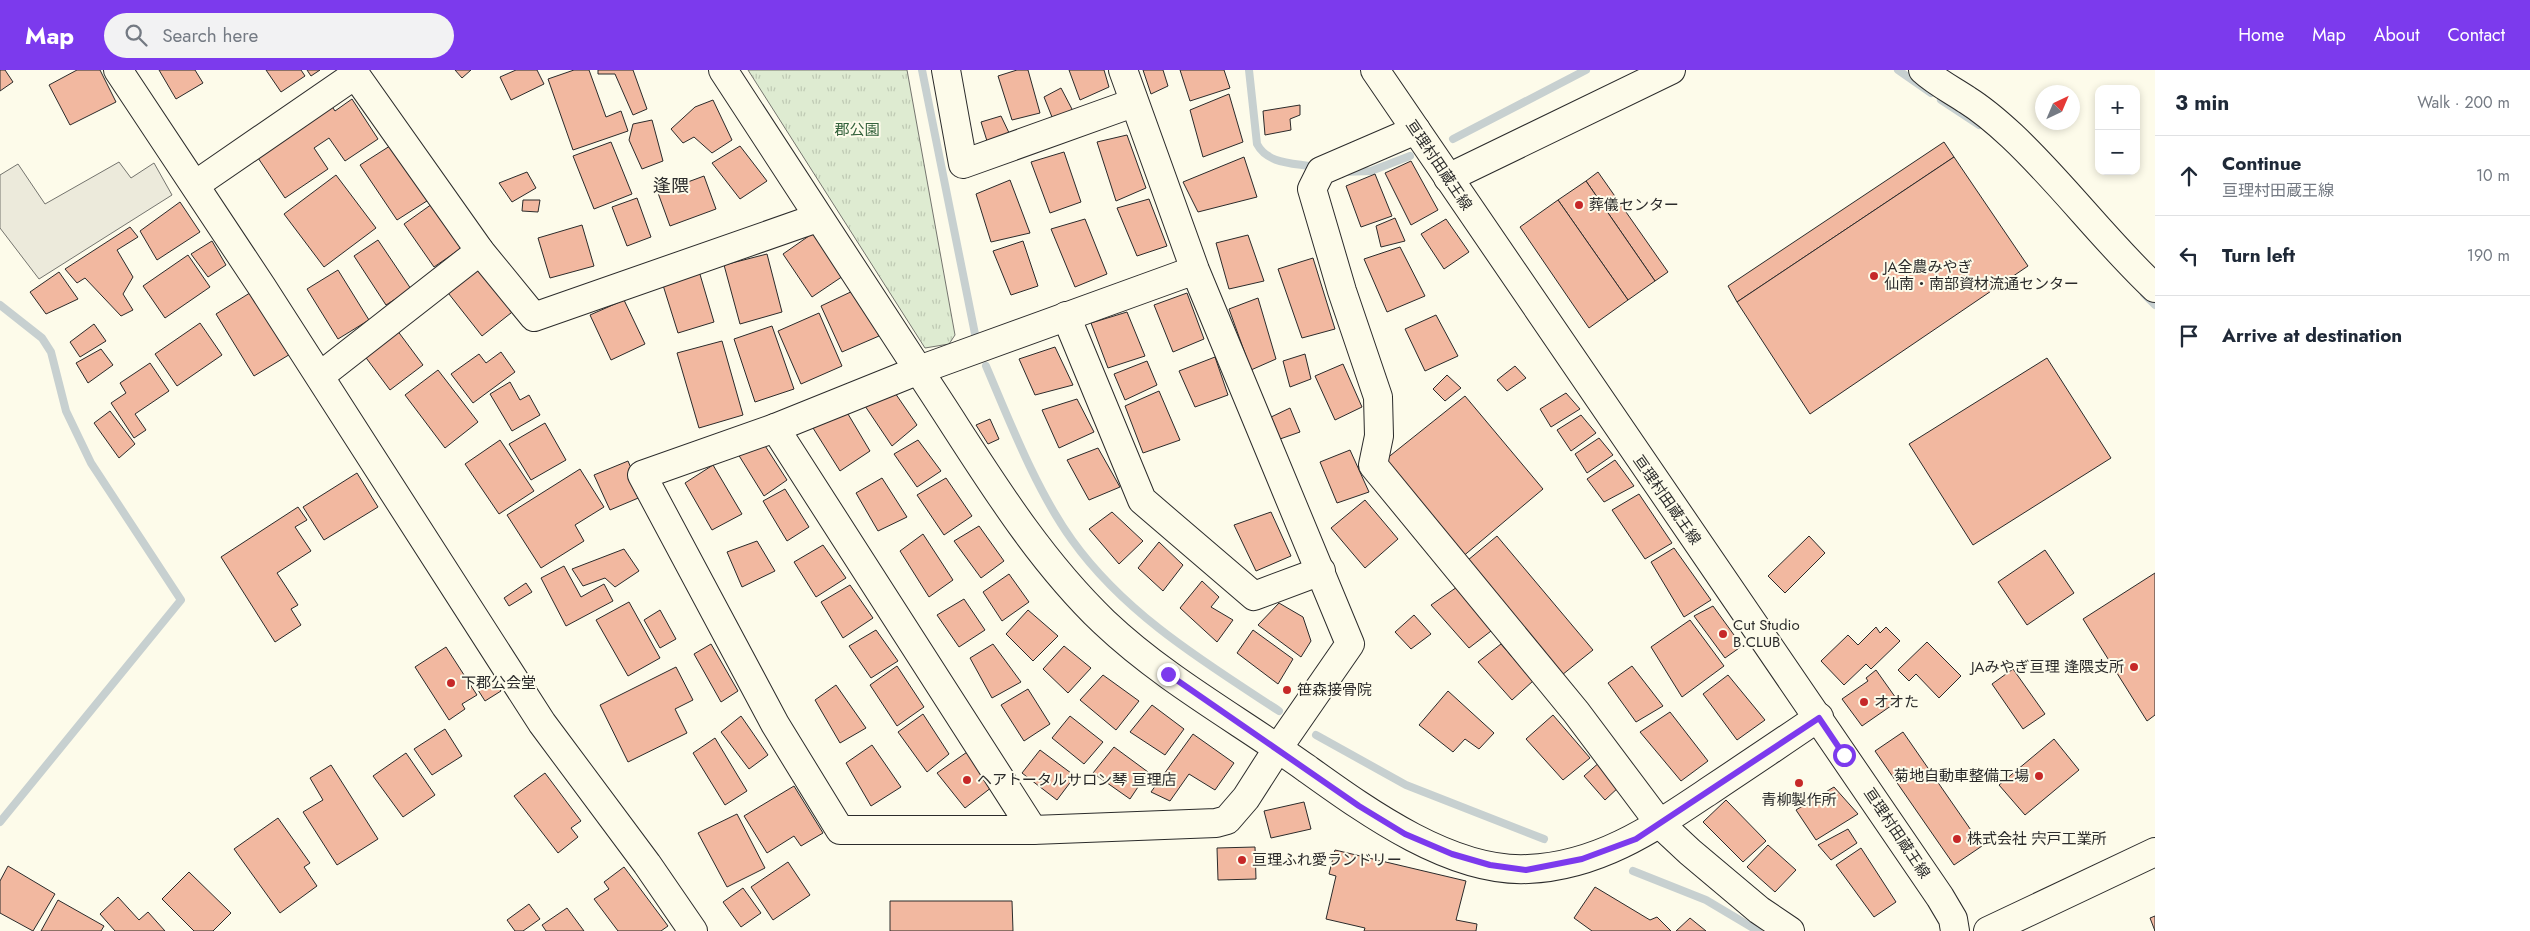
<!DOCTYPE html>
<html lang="en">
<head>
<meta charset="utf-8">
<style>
  :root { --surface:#fff; --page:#f2f2f3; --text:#1f2937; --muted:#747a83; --line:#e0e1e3; --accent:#7c3aed }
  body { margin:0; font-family:Jost,"Noto Sans JP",sans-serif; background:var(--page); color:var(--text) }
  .controls { position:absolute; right:15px; top:15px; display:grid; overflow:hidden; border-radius:10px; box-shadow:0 2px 8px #0003 }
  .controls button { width:45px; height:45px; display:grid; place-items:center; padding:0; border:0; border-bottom:1px solid var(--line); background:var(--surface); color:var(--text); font:25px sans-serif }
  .compass { position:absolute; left:2035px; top:15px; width:45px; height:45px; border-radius:50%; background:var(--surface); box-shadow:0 2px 8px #0003; rotate:44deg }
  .stop { position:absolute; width:15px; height:15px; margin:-11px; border:4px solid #7c3aed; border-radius:50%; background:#fff }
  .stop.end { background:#7c3aed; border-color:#fff; box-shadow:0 1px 5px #0008 }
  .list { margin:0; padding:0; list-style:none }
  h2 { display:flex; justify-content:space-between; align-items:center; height:65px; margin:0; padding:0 20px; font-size:21px }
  h2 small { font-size:16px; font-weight:400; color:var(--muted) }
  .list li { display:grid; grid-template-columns:32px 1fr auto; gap:15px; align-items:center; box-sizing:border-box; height:80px; padding:0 20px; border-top:1px solid var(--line) }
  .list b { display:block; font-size:19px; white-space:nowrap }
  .list p { margin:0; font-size:16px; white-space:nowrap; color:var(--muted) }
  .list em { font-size:16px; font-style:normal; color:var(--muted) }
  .icon { flex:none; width:28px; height:28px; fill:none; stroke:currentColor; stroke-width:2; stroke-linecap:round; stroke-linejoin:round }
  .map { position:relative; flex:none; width:2155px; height:861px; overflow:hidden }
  header { display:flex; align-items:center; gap:30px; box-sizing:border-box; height:70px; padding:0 25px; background:var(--accent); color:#fff }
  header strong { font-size:24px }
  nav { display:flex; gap:28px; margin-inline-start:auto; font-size:18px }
  .search { width:350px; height:45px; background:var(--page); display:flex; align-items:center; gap:12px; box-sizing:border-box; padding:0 18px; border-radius:28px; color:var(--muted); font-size:19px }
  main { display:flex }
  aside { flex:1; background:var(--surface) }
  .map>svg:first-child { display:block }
  .park { fill:url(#park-tufts); stroke:#74746e }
  .parking { fill:#eceadb; stroke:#74746e }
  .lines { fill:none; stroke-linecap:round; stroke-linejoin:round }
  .stream { stroke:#c7d0d0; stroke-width:8 }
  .building { fill:#f2b8a0; stroke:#2b2b2b }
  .minor-casing { stroke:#2b2b2b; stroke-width:30 }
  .major-casing { stroke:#2b2b2b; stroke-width:30 }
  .minor { stroke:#fdfbea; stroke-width:28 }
  .major { stroke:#fdfbea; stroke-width:28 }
  .route { stroke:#7c3aed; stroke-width:6 }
  .poi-dot { fill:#c62828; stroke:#fdfbea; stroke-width:2 }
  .labels { text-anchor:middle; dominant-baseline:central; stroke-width:4; stroke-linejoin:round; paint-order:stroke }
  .park-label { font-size:15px; fill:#34623c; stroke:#fdfbea }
  .street-label { font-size:15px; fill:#2b2b2b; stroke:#fdfbea }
  .poi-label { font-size:15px; fill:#2b2b2b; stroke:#fdfbea; text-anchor:start }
  .quarter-label { font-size:18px; fill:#2b2b2b; stroke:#fdfbea }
</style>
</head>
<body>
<header>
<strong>Map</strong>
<div class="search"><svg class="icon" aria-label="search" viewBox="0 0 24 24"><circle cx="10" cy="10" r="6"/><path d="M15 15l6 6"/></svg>Search here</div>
<nav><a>Home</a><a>Map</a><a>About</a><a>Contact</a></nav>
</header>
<main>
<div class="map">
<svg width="2155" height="861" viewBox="0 0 2155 861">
  <defs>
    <pattern id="park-tufts" width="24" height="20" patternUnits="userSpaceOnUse" patternTransform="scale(1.25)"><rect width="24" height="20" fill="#deebd1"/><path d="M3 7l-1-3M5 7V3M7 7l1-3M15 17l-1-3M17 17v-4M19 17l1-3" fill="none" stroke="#bfcab4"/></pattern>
  </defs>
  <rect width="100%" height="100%" fill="#fdfbea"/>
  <polygon class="park" points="748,0 907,0 955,265 949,274 925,278"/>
  <polygon class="parking" points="119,92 131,108 154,93 172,125 39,209 0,158 0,105 18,94 45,134"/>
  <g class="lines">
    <g class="stream">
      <polyline points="922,0 975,264"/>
      <path d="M 1249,0 L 1257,74 C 1267,93 1290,93 1309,96"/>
      <polyline points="1898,0 1931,23"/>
      <polyline points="1941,30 1979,55"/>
      <polyline points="1453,69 1586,0"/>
      <polyline points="1342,102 1371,101 1410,86"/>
      <polyline points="2144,224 2155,235"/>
      <polyline points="0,235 42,268 51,282 66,341 91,393 181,530 0,752"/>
      <path d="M 986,296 C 1010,352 1036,420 1072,470 C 1125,544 1204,592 1279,641"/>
      <polyline points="1316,665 1406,715 1544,769"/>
      <polyline points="1633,801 1706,830 1758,861"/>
    </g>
  </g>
  <g class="building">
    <polygon points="0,0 5,0 13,12 0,21"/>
    <polygon points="77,0 100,0 116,32 70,55 49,15"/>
    <polygon points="159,0 195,0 203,13 176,29"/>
    <polygon points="266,0 301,0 305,6 281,22"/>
    <polygon points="307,0 320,0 311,6"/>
    <polygon points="455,0 471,0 462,8"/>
    <polygon points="516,0 537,0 544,14 511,30 500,7"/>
    <polygon points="574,0 589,0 606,47 621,41 628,61 573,80 548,9"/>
    <polygon points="598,0 633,0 647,39 633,45 615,4 598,4"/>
    <polygon points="1017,0 1028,0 1040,43 1012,50 998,6"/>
    <polygon points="1069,0 1104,0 1109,17 1080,30"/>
    <polygon points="1143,0 1163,0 1168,16 1151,24"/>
    <polygon points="1180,0 1224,0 1230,18 1190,31"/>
    <polygon points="1061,18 1073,41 1052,47 1044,27"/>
    <polygon points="1229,24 1243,72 1203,87 1190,40"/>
    <polygon points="352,29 378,69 345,91 329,68 314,78 328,99 285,128 254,82 329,32 335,41"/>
    <polygon points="713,30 732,70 712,83 694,67 683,73 671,59 695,37"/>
    <polygon points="1300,35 1300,45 1290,49 1291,60 1265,65 1263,41"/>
    <polygon points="1001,46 1011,67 987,71 981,52"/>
    <polygon points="652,50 663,91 642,99 629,70 633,54"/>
    <polygon points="1127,65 1146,118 1116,131 1097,72"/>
    <polygon points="611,72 632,124 594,139 573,86"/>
    <polygon points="1944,72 1954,87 1737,232 1728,216"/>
    <polygon points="393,74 430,129 397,150 360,95"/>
    <polygon points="740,76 767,111 740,129 712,93"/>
    <polygon points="1064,82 1081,132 1050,143 1031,92"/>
    <polygon points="1244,87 1257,127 1198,142 1183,112"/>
    <polygon points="1954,87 2028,196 1810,344 1737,232"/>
    <polygon points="1411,91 1438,140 1411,155 1385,103"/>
    <polygon points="527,102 536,118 512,132 499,113"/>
    <polygon points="1598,102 1668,202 1655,211 1586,111"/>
    <polygon points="1375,104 1392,146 1361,157 1346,116"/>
    <polygon points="336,105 376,158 324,197 284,144"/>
    <polygon points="704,106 716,139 670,156 658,123"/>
    <polygon points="1010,110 1030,163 991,172 976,124"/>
    <polygon points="1586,111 1655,211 1628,230 1558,130"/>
    <polygon points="637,128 651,167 627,176 612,137"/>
    <polygon points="1149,129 1167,176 1137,186 1117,138"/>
    <polygon points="523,130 540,130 538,142 522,141"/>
    <polygon points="1558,130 1628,230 1589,258 1520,157"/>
    <polygon points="180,132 200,162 157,190 140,161"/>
    <polygon points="432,134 463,177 434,197 404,154"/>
    <polygon points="1395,148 1405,171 1381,177 1376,156"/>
    <polygon points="1085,149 1107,204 1075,217 1051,159"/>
    <polygon points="1446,149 1469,182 1444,199 1421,164"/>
    <polygon points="582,155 594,196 550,208 538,168"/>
    <polygon points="130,157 138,167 117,180 133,207 123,224 133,240 121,246 85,208 77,213 65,199"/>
    <polygon points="816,161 846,204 812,227 783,184"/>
    <polygon points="1248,165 1264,211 1229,219 1216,173"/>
    <polygon points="378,170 411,219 386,235 354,186"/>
    <polygon points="212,171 226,195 208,207 191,184"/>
    <polygon points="1023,171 1038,216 1011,225 993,181"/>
    <polygon points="1400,177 1425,226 1387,242 1364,189"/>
    <polygon points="767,184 782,242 740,254 724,195"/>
    <polygon points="188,185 210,217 165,248 143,216"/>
    <polygon points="1313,188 1335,259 1302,268 1278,199"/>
    <polygon points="478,192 516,239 482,266 445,219"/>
    <polygon points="338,200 369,250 338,269 307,219"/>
    <polygon points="699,201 714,252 678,263 662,212"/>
    <polygon points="59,202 78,229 46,244 30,222"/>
    <polygon points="857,219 879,266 842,282 821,236"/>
    <polygon points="253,221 292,283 254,306 216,244"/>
    <polygon points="1187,223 1204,269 1173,282 1154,235"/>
    <polygon points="1258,228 1276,289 1251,300 1229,239"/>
    <polygon points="624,230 645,274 611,290 590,245"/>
    <polygon points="1127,242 1145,286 1108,298 1091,253"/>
    <polygon points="819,243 842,296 801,314 778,261"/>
    <polygon points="1436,245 1458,286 1425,301 1405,259"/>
    <polygon points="200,253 222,285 177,316 155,284"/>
    <polygon points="94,254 106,271 80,287 70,272"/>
    <polygon points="394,256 423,295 390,320 361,281"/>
    <polygon points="772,256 794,319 755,332 734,269"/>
    <polygon points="722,271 743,345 699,358 677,283"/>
    <polygon points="1055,277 1073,315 1035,325 1019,289"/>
    <polygon points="101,279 113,295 88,313 76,293"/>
    <polygon points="501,282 515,302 473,333 451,304 479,284 486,293"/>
    <polygon points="1305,284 1311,309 1290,317 1283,291"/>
    <polygon points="1215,287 1228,325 1195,337 1179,301"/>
    <polygon points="2047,288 2111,388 1973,475 1909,374"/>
    <polygon points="1147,291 1157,315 1125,330 1114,304"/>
    <polygon points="150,293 169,321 135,344 146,360 134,368 111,333 126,323 120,313"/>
    <polygon points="1343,294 1362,337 1335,350 1315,306"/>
    <polygon points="1515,296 1526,308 1507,321 1497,310"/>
    <polygon points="438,300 478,352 445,378 405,325"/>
    <polygon points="1447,305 1461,318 1445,331 1433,319"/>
    <polygon points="510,312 520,330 529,325 540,345 512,361 490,324"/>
    <polygon points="893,320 917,355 892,376 865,336"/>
    <polygon points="1159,321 1180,370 1143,383 1125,336"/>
    <polygon points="1566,323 1580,339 1551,357 1540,339"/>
    <polygon points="1465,326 1543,419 1461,488 1381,393"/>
    <polygon points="1077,329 1094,362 1059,378 1042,340"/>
    <polygon points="1290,338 1300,362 1280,369 1269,348"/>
    <polygon points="845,339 870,381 840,401 813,358"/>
    <polygon points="110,341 135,374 119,388 94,353"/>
    <polygon points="1581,345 1596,363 1571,381 1557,360"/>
    <polygon points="990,349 999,369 988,374 976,355"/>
    <polygon points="545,353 566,390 531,410 509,374"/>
    <polygon points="1599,368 1613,385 1587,403 1575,384"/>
    <polygon points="500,370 534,421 499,444 465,394"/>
    <polygon points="918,370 941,401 917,417 894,384"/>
    <polygon points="762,371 787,410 764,426 738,384"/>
    <polygon points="1098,378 1120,417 1089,430 1067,390"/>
    <polygon points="1350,380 1369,422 1337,433 1320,392"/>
    <polygon points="1615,390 1634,416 1604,432 1587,409"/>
    <polygon points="628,391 643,426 610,440 594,405"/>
    <polygon points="713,395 742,444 712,460 685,413"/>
    <polygon points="580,399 604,437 575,455 584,471 541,498 507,445"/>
    <polygon points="357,403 378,437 324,470 303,437"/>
    <polygon points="882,408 907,447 878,461 856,423"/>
    <polygon points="946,408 972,446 944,465 917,425"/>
    <polygon points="785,419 809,457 787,471 763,431"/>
    <polygon points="1639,424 1672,473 1645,489 1612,440"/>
    <polygon points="1365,430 1398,469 1365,498 1331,458"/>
    <polygon points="298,437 307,450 295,457 311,481 277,503 298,535 291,539 301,555 275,572 221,487"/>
    <polygon points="1112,442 1143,471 1119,494 1089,459"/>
    <polygon points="1271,442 1291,486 1256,501 1234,455"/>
    <polygon points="979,456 1004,491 981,508 954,471"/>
    <polygon points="923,464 953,510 929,527 900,481"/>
    <polygon points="1497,466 1593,580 1557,609 1462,495"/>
    <polygon points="1809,466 1825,483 1785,523 1768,506"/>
    <polygon points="757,471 775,501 742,517 727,482"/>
    <polygon points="1159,472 1183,495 1163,521 1138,498"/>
    <polygon points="823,475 846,508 816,527 794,492"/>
    <polygon points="1674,478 1711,530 1684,547 1651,492"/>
    <polygon points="624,479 639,501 615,517 605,508 583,516 572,499"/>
    <polygon points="2045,480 2074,523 2027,555 1998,512"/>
    <polygon points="564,496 581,527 604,514 613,531 566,556 541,508"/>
    <polygon points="2155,503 2155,645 2147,651 2083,549"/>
    <polygon points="1009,504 1029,532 1002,551 983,522"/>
    <polygon points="1202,511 1219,527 1211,537 1233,550 1217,572 1180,538"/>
    <polygon points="526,513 532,522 509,536 504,528"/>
    <polygon points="850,515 873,548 843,568 821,532"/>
    <polygon points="1460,515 1495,558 1469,578 1431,535"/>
    <polygon points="964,529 985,560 959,577 937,545"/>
    <polygon points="629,532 660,588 628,606 596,550"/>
    <polygon points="1279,533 1303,547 1311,571 1301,587 1258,555"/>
    <polygon points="1713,536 1742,576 1725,588 1694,546"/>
    <polygon points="660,540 676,569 660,578 644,550"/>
    <polygon points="1028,540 1058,566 1033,591 1006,564"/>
    <polygon points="1414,545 1431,564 1411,579 1395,562"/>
    <polygon points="1690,550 1724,596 1682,627 1651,577"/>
    <polygon points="1876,557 1880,563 1886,557 1900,571 1871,599 1866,594 1844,615 1821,591 1848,565 1858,575"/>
    <polygon points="876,560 898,591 871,608 849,576"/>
    <polygon points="1253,560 1293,589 1278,614 1237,583"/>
    <polygon points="1927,572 1961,606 1939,628 1916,604 1909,611 1898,600"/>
    <polygon points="711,574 738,621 721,632 694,584"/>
    <polygon points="993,574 1021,612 992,628 970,588"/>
    <polygon points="1501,574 1533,611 1512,630 1478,592"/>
    <polygon points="1064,576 1091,598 1068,623 1043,599"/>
    <polygon points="446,577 477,625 462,634 465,639 449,650 415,597"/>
    <polygon points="897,596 924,637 897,656 870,615"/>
    <polygon points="1632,596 1663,636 1636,652 1608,613"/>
    <polygon points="676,597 693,630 675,639 687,663 628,692 600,635"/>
    <polygon points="2013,599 2045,644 2023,659 1992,614"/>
    <polygon points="1876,600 1898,631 1862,656 1842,629 1868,611 1866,608"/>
    <polygon points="1103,605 1139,631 1116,660 1080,630"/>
    <polygon points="1728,605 1765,650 1737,670 1703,624"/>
    <polygon points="494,610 501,621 485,631 478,620"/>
    <polygon points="836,615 866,658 840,673 815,630"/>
    <polygon points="1028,619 1050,654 1024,671 1001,635"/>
    <polygon points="1448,621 1494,663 1479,679 1465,669 1453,682 1419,655"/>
    <polygon points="1152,635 1184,659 1165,685 1130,662"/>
    <polygon points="1670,642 1708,691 1681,711 1640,662"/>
    <polygon points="923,644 949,684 927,702 898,662"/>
    <polygon points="1553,645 1590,688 1563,710 1526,669"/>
    <polygon points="741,646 768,685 749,699 721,662"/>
    <polygon points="1070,646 1103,672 1084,694 1052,668"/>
    <polygon points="445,659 462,686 432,705 414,679"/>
    <polygon points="1903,662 1982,776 1954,795 1875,681"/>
    <polygon points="1193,664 1234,693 1215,720 1189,704 1170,731 1151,722"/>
    <polygon points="715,668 747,721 725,735 693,683"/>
    <polygon points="2054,669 2079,700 2025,745 1999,715"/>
    <polygon points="872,675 901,717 871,736 846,693"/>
    <polygon points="1114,677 1148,702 1130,729 1093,703"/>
    <polygon points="970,680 992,717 965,738 937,703"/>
    <polygon points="1040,680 1075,706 1057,730 1022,703"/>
    <polygon points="406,683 435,725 403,747 373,706"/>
    <polygon points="1601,691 1620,716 1605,730 1584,706"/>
    <polygon points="331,695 378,769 337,795 303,742 323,730 310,708"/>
    <polygon points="545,703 581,751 571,758 578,767 558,783 514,726"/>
    <polygon points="794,716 823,763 801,776 794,766 767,783 744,746"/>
    <polygon points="1834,717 1858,744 1816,770 1796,740"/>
    <polygon points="1726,730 1766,771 1743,792 1703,752"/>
    <polygon points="1304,732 1311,759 1271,768 1264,741"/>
    <polygon points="737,744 765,798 727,817 698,763"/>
    <polygon points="278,748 310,793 304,797 317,816 280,843 234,779"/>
    <polygon points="1848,759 1857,773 1831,790 1818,775"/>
    <polygon points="1768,775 1796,800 1775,822 1747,797"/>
    <polygon points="1255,777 1256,809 1218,810 1217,778"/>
    <polygon points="1861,778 1896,832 1874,847 1836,795"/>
    <polygon points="1335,780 1466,811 1456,850 1477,854 1476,861 1364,861 1365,858 1326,849 1336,806 1329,804"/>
    <polygon points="788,792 810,825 773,850 751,817"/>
    <polygon points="8,796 55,824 33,861 0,843 0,811"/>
    <polygon points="624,797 668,856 661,861 618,861 594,829 609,819 604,812"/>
    <polygon points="189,802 231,843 213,861 194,861 162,829"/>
    <polygon points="1595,817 1650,850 1657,847 1671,861 1592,861 1574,848"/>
    <polygon points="743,818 761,843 741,857 723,832"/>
    <polygon points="118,827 139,850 148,842 165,861 115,861 100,844"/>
    <polygon points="58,830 104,856 101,861 41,861"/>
    <polygon points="890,831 1012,831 1013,861 890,861"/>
    <polygon points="529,834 540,849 523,861 515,861 507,850"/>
    <polygon points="567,838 584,861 546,861 542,855"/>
    <polygon points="2155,846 2155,861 2150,848"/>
    <polygon points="1690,848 1706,861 1676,861"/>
  </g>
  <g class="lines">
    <g class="minor-casing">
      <g id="minor">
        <polyline points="118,0 262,217 542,653 647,794 693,861"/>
        <polyline points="352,0 480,181 534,247 817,148"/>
        <path d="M 723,0 C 791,106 860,211 929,316 C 983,398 1033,484 1104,552 C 1164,609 1239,650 1306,698 C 1366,741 1451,803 1528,799 C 1600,796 1655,757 1712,719 C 1748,695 1784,671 1819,647"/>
        <polyline points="946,0 963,94 1133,33"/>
        <polyline points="1123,0 1195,200 1350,574 1278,678 1246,728 1227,750 1216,753 1033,760 840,760 775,654 642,405 775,358 919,300 1195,200"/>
        <path d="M 1923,0 C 1936,12 1952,20 1967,30 C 1983,40 1998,53 2012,66 C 2063,114 2104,170 2155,218"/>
        <polyline points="1416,60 1321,101 1312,119 1342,221 1378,327 1379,366 1373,395 1576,642 1660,754 1690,782 1759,840 1790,861"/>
        <polyline points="1448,108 1671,0"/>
        <polyline points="195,115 355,5"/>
        <polyline points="1066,246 1142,430 1254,526 1321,501"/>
        <polyline points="320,306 480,181"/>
        <polyline points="775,358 1033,760"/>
        <polyline points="1988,861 2155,782"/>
      </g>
    </g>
    <g class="major-casing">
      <polyline id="major" points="1375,0 1940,827 1953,849 1955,861"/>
    </g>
    <use href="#minor" class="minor"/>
    <use href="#major" class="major"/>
  </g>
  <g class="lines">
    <polyline class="route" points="1168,604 1359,736 1405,764 1452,784 1490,795 1526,800 1582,789 1636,769 1819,648 1844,685"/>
  </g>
  <g class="poi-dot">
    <circle cx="1579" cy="135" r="5"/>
    <circle cx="1874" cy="206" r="5"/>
    <circle cx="1723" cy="564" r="5"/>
    <circle cx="2134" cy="597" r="5"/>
    <circle cx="451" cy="613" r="5"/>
    <circle cx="1287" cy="620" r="5"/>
    <circle cx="1864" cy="632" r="5"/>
    <circle cx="2039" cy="706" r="5"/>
    <circle cx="967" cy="710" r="5"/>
    <circle cx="1799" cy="713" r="5"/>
    <circle cx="1957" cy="769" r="5"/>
    <circle cx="1242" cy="790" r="5"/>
  </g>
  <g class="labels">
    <g class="park-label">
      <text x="857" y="60">郡公園</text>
    </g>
    <g class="street-label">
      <text transform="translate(1439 95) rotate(56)">亘理村田蔵王線</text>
      <text transform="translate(1667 430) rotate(55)">亘理村田蔵王線</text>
      <text transform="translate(1897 763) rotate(56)">亘理村田蔵王線</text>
    </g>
    <g class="poi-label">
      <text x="1589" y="135">葬儀センター</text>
      <text x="1884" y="197">JA全農みやぎ<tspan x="1884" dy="17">仙南・南部資材流通センター</tspan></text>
      <text x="1733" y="555">Cut Studio<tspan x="1733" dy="17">B.CLUB</tspan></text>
      <text x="2124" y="597" text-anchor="end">JAみやぎ亘理 逢隈支所</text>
      <text x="461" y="613">下郡公会堂</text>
      <text x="1297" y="620">笹森接骨院</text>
      <text x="1874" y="632">オオた</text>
      <text x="2029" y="706" text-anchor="end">菊地自動車整備工場</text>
      <text x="977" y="710">ヘアトータルサロン琴 亘理店</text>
      <text x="1799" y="730" text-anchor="middle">青柳製作所</text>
      <text x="1967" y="769">株式会社 宍戸工業所</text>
      <text x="1252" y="790">亘理ふれ愛ランドリー</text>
    </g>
    <g class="quarter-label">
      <text x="671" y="116">逢隈</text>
    </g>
  </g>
</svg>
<div class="controls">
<button>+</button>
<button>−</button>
</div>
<svg class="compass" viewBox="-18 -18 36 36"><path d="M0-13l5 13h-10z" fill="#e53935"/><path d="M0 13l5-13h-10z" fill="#747a83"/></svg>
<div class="stop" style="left:1844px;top:685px"></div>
<div class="stop end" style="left:1168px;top:604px"></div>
</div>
<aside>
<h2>3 min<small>Walk · 200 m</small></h2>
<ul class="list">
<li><svg class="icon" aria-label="ahead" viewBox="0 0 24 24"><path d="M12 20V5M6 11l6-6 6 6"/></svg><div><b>Continue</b><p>亘理村田蔵王線</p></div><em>10 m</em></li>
<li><svg class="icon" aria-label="left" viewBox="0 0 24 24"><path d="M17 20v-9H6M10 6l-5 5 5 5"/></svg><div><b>Turn left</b></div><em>190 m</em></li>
<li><svg class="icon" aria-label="arrive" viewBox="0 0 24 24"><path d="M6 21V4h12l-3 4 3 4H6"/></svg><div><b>Arrive at destination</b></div></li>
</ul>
</aside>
</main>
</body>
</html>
